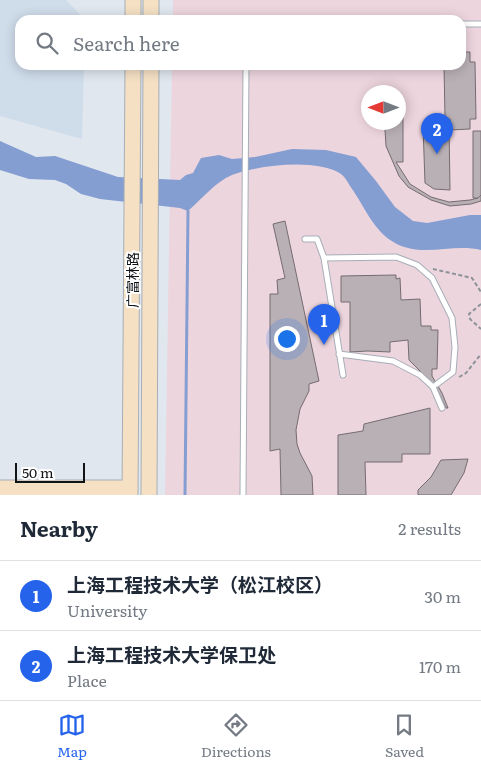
<!DOCTYPE html>
<html lang="en">
<head>
<meta charset="utf-8">
<style>
  :root { --surface:#fff; --page:#f6f6f7; --text:#1f2937; --muted:#747a83; --line:#e0e1e3; --accent:#2563eb }
  body { margin:0; font-family:Literata,"Noto Sans SC",serif; background:var(--page); color:var(--text) }
  .compass { position:absolute; left:361px; top:85px; width:45px; height:45px; border-radius:50%; background:var(--surface); box-shadow:0 2px 12px #0003; rotate:270deg }
  .scale { position:absolute; left:15px; bottom:12px; width:70px; box-sizing:border-box; padding-left:5px; border:2px solid #111417; border-top:0; font-size:14px; line-height:18px; white-space:nowrap; color:#111417; -webkit-text-stroke:4px #fff; paint-order:stroke }
  .you { position:absolute; left:286px; top:338px; width:18px; height:18px; margin:-12px; border:4px solid #fff; border-radius:50%; background:#1a73e8; box-shadow:0 0 0 8px #1a73e833 }
  .badge { display:grid; place-items:center; width:32px; height:32px; border-radius:50%; background:var(--accent); color:#fff; font-size:16px; font-weight:700 }
  .pin { position:absolute; translate:-50% -41px; filter:drop-shadow(0 1px 2px #0008) }
  .pin::after { content:''; position:absolute; top:26px; width:18px; height:15px; background:inherit; clip-path:polygon(0 0,100% 0,50% 100%) }
  .list { margin:0; padding:0; list-style:none }
  h2 { display:flex; justify-content:space-between; align-items:center; height:65px; margin:0; padding:0 20px; font-size:21px }
  h2 small { font-size:16px; font-weight:400; color:var(--muted) }
  .list li { display:grid; grid-template-columns:32px 1fr auto; gap:15px; align-items:center; box-sizing:border-box; height:70px; padding:0 20px; border-top:1px solid var(--line) }
  .list b { display:block; font-size:19px; white-space:nowrap }
  .list p { margin:0; font-size:16px; white-space:nowrap; color:var(--muted) }
  .list em { font-size:16px; font-style:normal; color:var(--muted) }
  .icon { flex:none; width:28px; height:28px; fill:none; stroke:currentColor; stroke-width:2; stroke-linecap:round; stroke-linejoin:round }
  .map { position:relative; flex:none; width:481px; height:495px; overflow:hidden }
  .search { position:absolute; background:var(--surface); box-shadow:0 2px 12px #0003; left:15px; right:15px; top:15px; height:55px; display:flex; align-items:center; gap:12px; box-sizing:border-box; padding:0 18px; border-radius:15px; color:var(--muted); font-size:19px }
  .sheet { height:205px; background:var(--surface) }
  nav { display:flex; justify-content:space-around; align-items:center; box-sizing:border-box; height:70px; border-top:1px solid var(--line); background:var(--surface); font-size:14px; color:var(--muted) }
  nav a { display:grid; justify-items:center; gap:2px }
  nav .on { color:var(--accent) }
  .map>svg:first-child { display:block }
  .built { fill:#cfdcea }
  .education { fill:#edd5de; fill-rule:evenodd }
  .water { fill:#849ed2 }
  .lines { fill:none; stroke-linecap:round; stroke-linejoin:round }
  .stream { stroke:#849ed2; stroke-width:3 }
  .building { fill:#b9b0b6; stroke:#756c71 }
  .lane-casing { stroke:#a7aeb6; stroke-width:7 }
  .secondary-casing { stroke:#a7aeb6; stroke-width:17 }
  .path { stroke:#8c9297; stroke-width:2; stroke-dasharray:4 2.5; stroke-linecap:butt }
  .lane { stroke:#fff; stroke-width:5 }
  .secondary { stroke:#f5e0c4; stroke-width:15 }
  .labels { text-anchor:middle; dominant-baseline:central; stroke-width:4; stroke-linejoin:round; paint-order:stroke }
  .street-label { font-size:14px; fill:#111417; stroke:#fff }
</style>
</head>
<body>
<div class="map">
<svg width="481" height="495" viewBox="0 0 481 495">
  <rect width="100%" height="100%" fill="#e0e7ef"/>
  <polygon class="built" points="0,0 66,0 85,20 20,20 20,65 84,65 82,139 0,116"/>
  <path class="education" d="M 173,0 L 481,0 L 481,495 L 165,495 L 172,65 L 461,65 L 461,20 L 173,20 ZM 368,92 L 398,92 L 398,122 L 368,122 Z"/>
  <path class="water" d="M 0,141 L 36,157 L 55,156 L 118,177 L 180,180 L 186,175 L 193,173 L 201,158 L 219,155 L 232,159 L 255,157 L 292,149 L 326,150 L 356,157 L 376,181 L 395,207 L 413,221 L 427,223 L 470,215 L 481,215 L 481,250 C 453,243 422,258 395,243 C 373,231 364,205 350,186 C 348,182 344,176 341,174 C 317,158 258,165 232,175 C 215,182 202,199 188,211 L 180,208 L 100,199 L 81,194 L 66,184 L 55,180 L 29,179 L 0,170 Z"/>
  <g class="lines">
    <polyline class="stream" points="185,495 188,211"/>
  </g>
  <g class="building">
    <polygon points="461,52 470,52 470,62 475,62 476,119 470,119 470,129 450,130 450,119 445,119 444,65 461,65"/>
    <polygon points="398,116 403,116 403,162 396,162 410,184 431,197 449,202 470,200 478,198 481,195 481,201 471,204 450,206 431,200 408,187 399,176 386,146 385,130 386,122 398,122"/>
    <polygon points="449,125 450,190 434,189 425,183 423,126"/>
    <polygon points="473,131 481,131 481,195 478,198 473,198"/>
    <polygon points="285,221 319,381 309,384 309,391 300,409 296,430 297,444 300,453 312,476 313,495 281,495 280,449 270,451 270,294 278,294 277,280 285,278 273,224"/>
    <polygon points="396,275 396,279 400,278 401,300 420,299 421,326 431,326 431,330 438,330 437,369 432,369 432,376 442,393 448,408 446,408 435,386 409,360 408,340 390,342 390,352 368,351 350,352 350,302 341,302 341,276"/>
    <polygon points="430,408 430,454 402,454 402,462 365,462 366,495 338,495 338,435 363,431 364,424"/>
    <polygon points="468,459 464,473 451,495 418,495 418,490 431,477 441,460"/>
  </g>
  <g class="lines">
    <g class="lane-casing">
      <g id="lane">
        <polyline points="461,24 481,24"/>
        <polyline points="305,239 317,239 324,258 343,375"/>
        <polyline points="324,258 396,257 417,265 432,278 452,318 455,347 453,372 437,384"/>
        <polyline points="339,354 393,361 420,375 433,387"/>
        <polyline points="434,386 433,387 442,408"/>
        <polyline points="243,495 246,65"/>
      </g>
    </g>
    <g class="secondary-casing">
      <g id="secondary">
        <polyline points="133,20 133,0"/>
        <polyline points="151,20 151,0"/>
        <polyline points="0,488 130,488"/>
        <polyline points="130,495 133,65"/>
        <polyline points="149,495 151,65"/>
      </g>
    </g>
    <g class="path">
      <polyline points="433,269 472,278 481,292"/>
      <polyline points="481,304 469,314 470,319 481,329"/>
      <polyline points="459,377 466,373 481,354"/>
    </g>
    <use href="#lane" class="lane"/>
    <use href="#secondary" class="secondary"/>
  </g>
  <g class="labels">
    <g class="street-label">
      <text transform="translate(132 280) rotate(-90)">广富林路</text>
    </g>
  </g>
</svg>
<svg class="compass" viewBox="-18 -18 36 36"><path d="M0-13l5 13h-10z" fill="#e53935"/><path d="M0 13l5-13h-10z" fill="#747a83"/></svg>
<div class="scale">50 m</div>
<div class="you"></div>
<div class="pin badge" style="left:324px;top:345px">1</div>
<div class="pin badge" style="left:437px;top:154px">2</div>
<div class="search"><svg class="icon" aria-label="search" viewBox="0 0 24 24"><circle cx="10" cy="10" r="6"/><path d="M15 15l6 6"/></svg>Search here</div>
</div>
<section class="sheet">
<h2>Nearby<small>2 results</small></h2>
<ul class="list">
<li><span class="badge">1</span><div><b>上海工程技术大学（松江校区）</b><p>University</p></div><em>30 m</em></li>
<li><span class="badge">2</span><div><b>上海工程技术大学保卫处</b><p>Place</p></div><em>170 m</em></li>
</ul>
</section>
<nav>
<a class="on"><svg class="icon" aria-label="map" viewBox="0 0 24 24"><path d="M3 6l6-2 6 2 6-2v14l-6 2-6-2-6 2zM9 4v14M15 6v14"/></svg>Map</a>
<a><svg class="icon" aria-label="directions" viewBox="0 0 24 24"><path d="M12 3l9 9-9 9-9-9zM9 14v-3h6M13 9l2 2-2 2"/></svg>Directions</a>
<a><svg class="icon" aria-label="saved" viewBox="0 0 24 24"><path d="M7 4h10v16l-5-4-5 4z"/></svg>Saved</a>
</nav>
</body>
</html>
